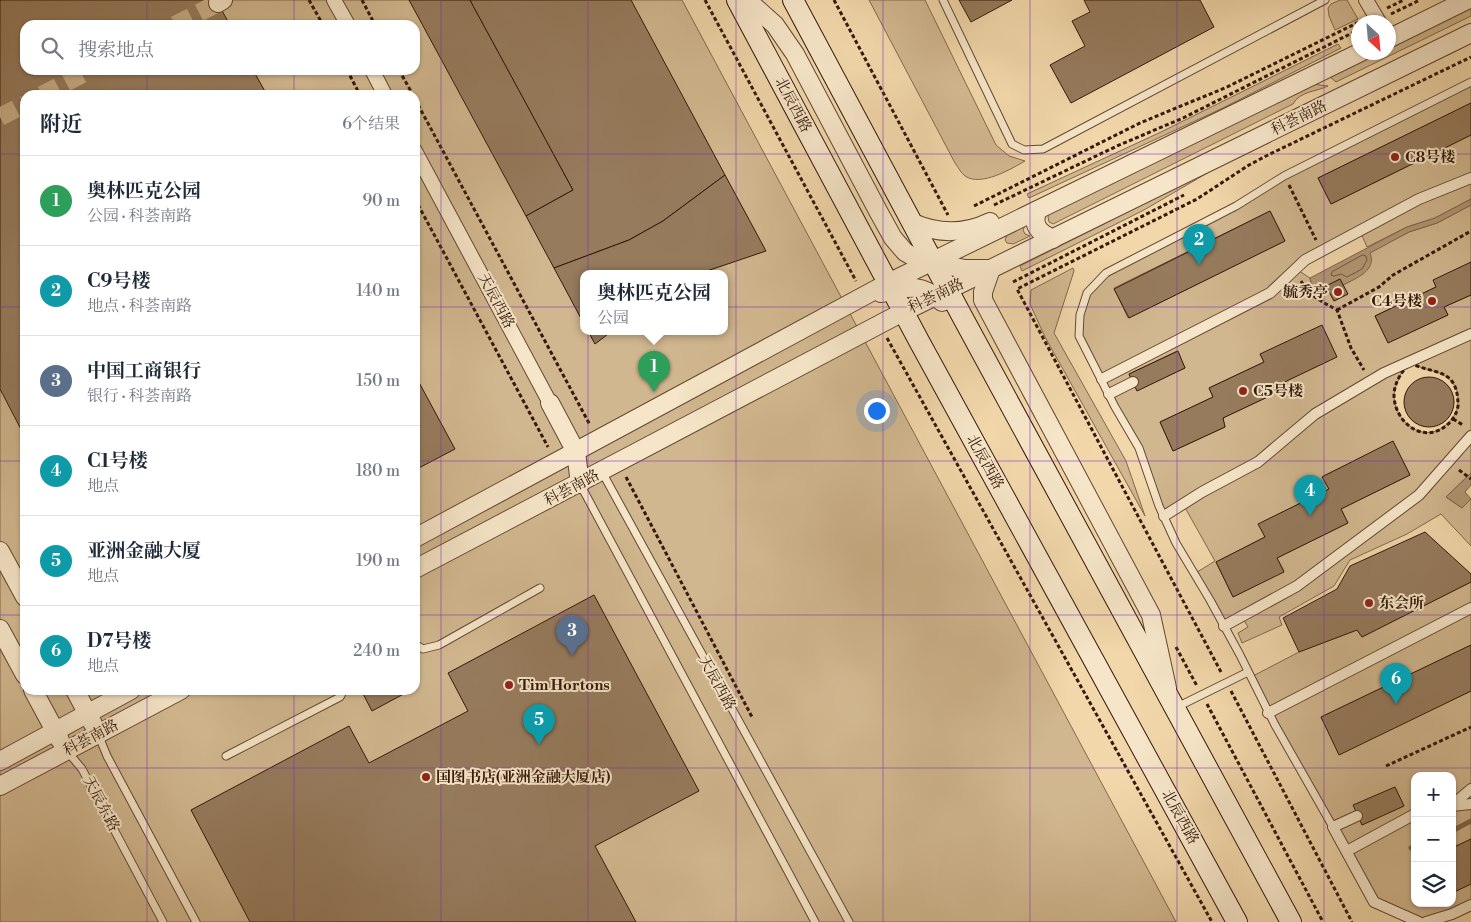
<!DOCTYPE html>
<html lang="zh">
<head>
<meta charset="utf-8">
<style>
  :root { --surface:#fff; --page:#f2f2f3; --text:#1f2937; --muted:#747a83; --line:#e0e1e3; --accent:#0f766e }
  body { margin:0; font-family:"Libre Bodoni","Noto Serif SC",serif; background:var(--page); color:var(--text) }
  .controls { position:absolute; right:15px; bottom:15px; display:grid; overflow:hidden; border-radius:10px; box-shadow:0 1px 4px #0004 }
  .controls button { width:45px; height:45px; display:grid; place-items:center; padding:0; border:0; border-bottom:1px solid var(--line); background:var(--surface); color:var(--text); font:25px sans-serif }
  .compass { position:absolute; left:1351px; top:15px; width:45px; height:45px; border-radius:50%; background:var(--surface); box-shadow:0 1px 4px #0004; rotate:154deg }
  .you { position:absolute; left:876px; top:410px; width:18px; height:18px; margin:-12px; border:4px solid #fff; border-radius:50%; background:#1a73e8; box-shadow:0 0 0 8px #1a73e833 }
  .badge { display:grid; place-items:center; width:32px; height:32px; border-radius:50%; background:var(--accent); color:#fff; font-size:16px; font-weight:700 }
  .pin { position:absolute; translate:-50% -41px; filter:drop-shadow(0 1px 2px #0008) }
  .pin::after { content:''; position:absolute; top:26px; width:18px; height:15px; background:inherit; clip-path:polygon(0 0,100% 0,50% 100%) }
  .popup { position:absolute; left:580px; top:270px; width:148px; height:65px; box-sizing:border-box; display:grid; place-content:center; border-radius:10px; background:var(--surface); filter:drop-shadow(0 1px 4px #0005); font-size:16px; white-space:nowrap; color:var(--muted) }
  .popup b { font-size:19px; color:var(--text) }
  .popup::after { content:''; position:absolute; left:50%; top:100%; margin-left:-10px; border:10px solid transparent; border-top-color:var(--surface) }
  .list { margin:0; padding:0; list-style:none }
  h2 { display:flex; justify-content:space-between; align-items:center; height:65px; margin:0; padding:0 20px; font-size:21px }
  h2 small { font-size:16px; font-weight:400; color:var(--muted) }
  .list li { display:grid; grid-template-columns:32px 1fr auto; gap:15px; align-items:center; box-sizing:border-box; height:90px; padding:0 20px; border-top:1px solid var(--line) }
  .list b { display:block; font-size:19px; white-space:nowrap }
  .list p { margin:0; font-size:16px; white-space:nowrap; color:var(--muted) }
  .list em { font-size:16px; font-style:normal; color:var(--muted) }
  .icon { flex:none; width:28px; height:28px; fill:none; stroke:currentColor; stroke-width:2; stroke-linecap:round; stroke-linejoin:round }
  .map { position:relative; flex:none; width:1471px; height:922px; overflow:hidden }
  .search { position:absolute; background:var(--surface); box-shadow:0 1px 4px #0004; left:20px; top:20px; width:400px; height:55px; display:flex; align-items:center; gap:12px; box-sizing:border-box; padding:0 18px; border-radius:15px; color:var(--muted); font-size:19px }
  .panel { position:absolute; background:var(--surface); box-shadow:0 1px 4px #0004; left:20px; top:90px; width:400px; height:605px; border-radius:15px }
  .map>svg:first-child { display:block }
  .green { fill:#d1b78f; stroke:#82684c; fill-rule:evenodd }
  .water { fill:#b19673; stroke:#7f6449 }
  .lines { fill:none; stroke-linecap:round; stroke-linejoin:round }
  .shore { stroke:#72573e; stroke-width:1 }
  .stream { stroke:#7f6449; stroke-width:5 }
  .building { fill:#967b5d; stroke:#341809 }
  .tertiary-tunnel { stroke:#cbb18a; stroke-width:18; stroke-dasharray:18 9; stroke-linecap:butt }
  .service-casing { stroke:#634831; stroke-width:9 }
  .pedestrian-casing { stroke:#634831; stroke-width:12 }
  .minor-casing { stroke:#634831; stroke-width:16 }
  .tertiary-casing { stroke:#634831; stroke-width:20 }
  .secondary-casing { stroke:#341809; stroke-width:22 }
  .path { stroke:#341809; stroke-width:3; stroke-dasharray:4 2.5; stroke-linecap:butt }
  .service { stroke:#f6e5c8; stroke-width:7 }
  .pedestrian { stroke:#f6e5c8; stroke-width:10 }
  .minor { stroke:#f6e5c8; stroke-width:14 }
  .tertiary { stroke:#f6e5c8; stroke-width:18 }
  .secondary { stroke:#f6e5c8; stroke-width:20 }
  .grid { fill:none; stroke:#7b2cbf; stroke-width:1; stroke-opacity:0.55 }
  .poi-dot { fill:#8f2418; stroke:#f6e5c8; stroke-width:2 }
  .labels { text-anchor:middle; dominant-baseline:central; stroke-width:4; stroke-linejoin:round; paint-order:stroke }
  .street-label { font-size:15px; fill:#341809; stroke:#f6e5c8 }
  .poi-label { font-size:15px; font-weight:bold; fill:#341809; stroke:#f6e5c8; text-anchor:start }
</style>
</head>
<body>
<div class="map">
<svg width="1471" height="922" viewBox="0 0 1471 922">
  <rect width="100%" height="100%" fill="#f1d7aa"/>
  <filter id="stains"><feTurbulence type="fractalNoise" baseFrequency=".004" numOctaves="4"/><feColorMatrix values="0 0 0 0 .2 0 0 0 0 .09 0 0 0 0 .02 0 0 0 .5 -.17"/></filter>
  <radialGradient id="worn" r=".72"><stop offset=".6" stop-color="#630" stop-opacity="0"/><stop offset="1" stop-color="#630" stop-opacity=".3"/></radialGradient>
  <g class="green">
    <path d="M 0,0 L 682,0 L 1176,922 L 0,922 ZM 25,25 L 415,25 L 415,70 L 25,70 ZM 25,95 L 415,95 L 415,690 L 25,690 ZM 584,273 L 724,273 L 724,331 L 584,331 Z"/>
    <path d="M 869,0 L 925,0 L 996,145 L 1009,156 L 1025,161 C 1011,169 981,187 965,176 C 961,173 958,167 955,163 Z"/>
    <polygon points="1340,0 1347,0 1358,19 1335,30 1329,16 1328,8 1331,4"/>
    <polygon points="1471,4 1471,16 1336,82 1328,75 1373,53 1379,55 1388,52 1389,50 1395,44"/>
    <polygon points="1460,43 1462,48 1271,141 1209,172 1144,210 1022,271 1020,266 1104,224 1181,182"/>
    <polygon points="1338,44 1341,48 1223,108 1029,198 1027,194 1161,132"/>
    <path d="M 1312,84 L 1328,86 C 1316,92 1300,91 1293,104 L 1053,224 L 1049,222 L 1048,217 L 1050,212 Z"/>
    <path d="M 1471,84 L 1471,103 L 1318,178 L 1331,204 L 1471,135 L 1471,199 L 1435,218 L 1407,227 L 1367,247 L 1360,231 L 1296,269 L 1310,278 L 1312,287 L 1321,293 L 1328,290 L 1334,301 L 1348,294 L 1343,285 L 1351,281 L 1368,253 L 1409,232 L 1437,223 L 1471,205 L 1471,262 L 1436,287 L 1375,316 L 1388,342 L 1448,315 L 1444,307 L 1471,295 L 1471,473 L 1446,497 L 1462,508 L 1471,499 L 1471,546 L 1441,514 L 1407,534 L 1350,560 L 1334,586 L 1279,617 L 1282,625 L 1242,643 L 1238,633 L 1248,627 L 1242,617 L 1224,626 L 1194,574 L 1215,561 L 1183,504 L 1164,516 L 1152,482 L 1079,336 L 1087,293 L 1106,273 L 1284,176 ZM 1270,211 L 1285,241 L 1128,318 L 1114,288 ZM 1177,351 L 1185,368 L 1137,390 L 1129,374 ZM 1260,354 L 1336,357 L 1274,387 L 1276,393 L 1223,418 L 1225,427 L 1173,451 L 1160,422 L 1213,397 L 1209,388 L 1264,362 ZM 1410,362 C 1422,371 1441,369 1451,381 C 1457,387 1458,394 1458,402 C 1458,412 1453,419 1446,425 C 1424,445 1394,422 1394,395 C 1395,386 1399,378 1403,370 L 1387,373 ZM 1393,442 L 1410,475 L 1341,509 L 1348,523 L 1277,558 L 1284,571 L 1233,597 L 1216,562 L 1265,537 L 1259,524 L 1329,489 L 1323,476 Z"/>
    <polygon points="1025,226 1023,230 1025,234 1030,236 1013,244 1007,243 1005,240 1008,233"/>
    <polygon points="1073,268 1074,271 1054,333 1126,461 1145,516 1045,337 1030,304 1031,290"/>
    <path d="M 1471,582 L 1471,645 L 1321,717 L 1339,754 L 1471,691 L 1471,839 L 1452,848 L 1452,776 L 1415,776 L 1415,903 L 1452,903 L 1452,893 L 1471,884 L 1471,905 L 1426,922 L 1374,902 L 1251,677 L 1299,652 L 1357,630 L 1362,637 ZM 1395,787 L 1404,806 L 1362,825 L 1354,805 Z"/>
  </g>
  <g class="water">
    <path d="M 1471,199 L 1471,205 L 1437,223 L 1409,232 L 1370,253 C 1377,270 1357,278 1343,285 L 1340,279 L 1327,286 L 1328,290 L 1321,293 L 1317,292 L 1312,287 L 1310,278 L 1407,227 L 1435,218 Z"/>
    <polygon points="1471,473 1471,485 1465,492 1471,499 1462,508 1446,497"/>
  </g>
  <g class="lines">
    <polygon class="shore" points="1363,255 1366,256 1367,260 1362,269 1347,277 1341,274 1334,276 1331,275 1332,272"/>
    <g class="stream">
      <polyline points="1452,831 1471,821"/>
      <polyline points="1411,848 1415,846"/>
    </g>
  </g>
  <g class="building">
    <polygon points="0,0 216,0 230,25 25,25 25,70 253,70 267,95 25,95 25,437 0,389"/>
    <polygon points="409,0 470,0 573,190 526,216"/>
    <polygon points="470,0 631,0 725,175 663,221 629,240 554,268 526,216 573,190"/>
    <polygon points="959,0 1012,0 971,22"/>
    <polygon points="1084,0 1200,0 1214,27 1071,103 1050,65 1085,46 1072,21 1090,12"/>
    <polygon points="1471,103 1471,135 1331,204 1318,178"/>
    <polygon points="725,175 766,251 701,273 584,273 584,324 554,268 629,240 663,221"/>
    <polygon points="1270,211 1285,241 1129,318 1114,289"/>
    <polygon points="1471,262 1471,295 1444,307 1448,315 1388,343 1375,316 1436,287 1433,280"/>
    <polygon points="1340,279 1348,294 1334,301 1326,286"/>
    <polygon points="1322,325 1337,357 1274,387 1276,393 1223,418 1225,427 1173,451 1160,422 1213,397 1209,388 1264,362 1260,354"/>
    <polygon points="588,331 612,331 595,344"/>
    <polygon points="1178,351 1185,368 1137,391 1129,374"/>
    <polygon points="415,375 455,449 415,470"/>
    <circle cx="1429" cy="402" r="25"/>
    <polygon points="1393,441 1410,475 1341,509 1348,523 1277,558 1284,572 1233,597 1216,562 1265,537 1258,524 1329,489 1322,477"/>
    <polygon points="1425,532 1471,574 1471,582 1362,637 1357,630 1299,652 1283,618 1337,589 1350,566"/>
    <polygon points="594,595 699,791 595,846 636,922 250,922 191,810 349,726 369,763 468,711 448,673"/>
    <polygon points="1471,645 1471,691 1339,755 1321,717"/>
    <polygon points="361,690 411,690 372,711"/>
    <polygon points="1395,787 1404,806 1362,825 1353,805"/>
    <polygon points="1471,839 1471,884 1452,893 1452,848"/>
  </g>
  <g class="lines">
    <g class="tertiary-tunnel">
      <polyline points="175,25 218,3"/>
      <polyline points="42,95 90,70"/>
      <polyline points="0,117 25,104"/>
    </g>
    <g class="service-casing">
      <g id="service">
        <polyline points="943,0 1012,144 1024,150 1043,149 1325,0"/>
        <polyline points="602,472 849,922"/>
        <polyline points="580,484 815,922"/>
        <polyline points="415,644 423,649 439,645 540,588"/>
        <polyline points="1177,707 1248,672"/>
        <polyline points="98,734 107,756 196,922"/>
        <polyline points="67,751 82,769 163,922"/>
        <polyline points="226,756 340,697 344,690"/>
        <polyline points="1333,827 1275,725 1240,655 1210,600 1176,543 1159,506 1139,448 1115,407 1079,336 1080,315 1087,293 1106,273 1236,206 1284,176 1471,82"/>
      </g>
    </g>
    <g class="pedestrian-casing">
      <g id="pedestrian">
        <polyline points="1102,379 1270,293 1305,260 1419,199 1471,178"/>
        <polyline points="1109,394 1133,382"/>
        <polyline points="1164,516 1202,492 1258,462 1315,414 1384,373 1471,334"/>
        <polyline points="1224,626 1297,586 1419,495 1471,436"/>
        <polyline points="1268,713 1471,608"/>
        <polyline points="1452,805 1471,789"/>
        <polyline points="1452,806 1471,804"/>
        <polyline points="1357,816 1333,827 1374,902 1419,922"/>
        <polyline points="1347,851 1415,814"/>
        <polyline points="1426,922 1452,914 1471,905"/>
      </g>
    </g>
    <g class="minor-casing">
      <g id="minor">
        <polyline points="334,0 348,25"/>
        <polyline points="1366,0 1379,22"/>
        <polyline points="372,70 385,95"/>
        <polyline points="415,151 550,403"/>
      </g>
    </g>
    <g class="tertiary-casing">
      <g id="tertiary">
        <polyline points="747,0 775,25 795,54 878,211 893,238 905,252 919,260 965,269 991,269 983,292 983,300 1151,615 1167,688"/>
        <polyline points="218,3 223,0"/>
        <polyline points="1388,39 1467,0"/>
        <path d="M 1038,210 C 1031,225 1039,233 1053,239"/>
        <path d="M 913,223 C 938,234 965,234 990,222"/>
        <path d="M 881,293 C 907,287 921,282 942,302"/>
        <polyline points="550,403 576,452 580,484"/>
        <polyline points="415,538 888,283 1361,52"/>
        <polyline points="0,551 25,597"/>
        <polyline points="415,569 903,312 1471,33"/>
        <polyline points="0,629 25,675"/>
        <polyline points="33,690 60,740"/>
        <polyline points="75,690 93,724"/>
        <polyline points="0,761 131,690"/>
        <polyline points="0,786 181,690"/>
      </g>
    </g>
    <g class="secondary-casing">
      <g id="secondary">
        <polyline points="737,0 919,341 1237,922"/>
        <polyline points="793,0 963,318 1291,922"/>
      </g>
    </g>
    <g class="path">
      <polyline points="309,0 323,25"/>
      <polyline points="362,0 375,25"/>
      <polyline points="705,0 856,281"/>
      <polyline points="834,0 948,215"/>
      <polyline points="1387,8 1404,0"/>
      <polyline points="1391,14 1420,0"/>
      <polyline points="347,70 360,95"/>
      <polyline points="399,70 413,95"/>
      <polyline points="415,99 590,425"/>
      <polyline points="1289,185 1316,240"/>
      <polyline points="415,199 548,447"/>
      <polyline points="994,205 1117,146 1183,118 1358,30"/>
      <polyline points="974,206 1140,123 1227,87 1363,20"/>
      <path d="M 1301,281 C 1311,297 1321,301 1337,310 L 1351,348 L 1364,370"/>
      <polyline points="1013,282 1184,195"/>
      <polyline points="1337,310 1379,287 1393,275 1471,231"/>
      <polyline points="887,338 1212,922"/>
      <path d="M 1410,362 C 1422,371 1441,369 1451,380 C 1457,387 1458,397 1458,406 C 1457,413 1453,420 1447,425 C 1424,445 1395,423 1394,396 C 1394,382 1402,372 1410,362 Z"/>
      <polyline points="1453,419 1463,425"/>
      <polyline points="1459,470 1471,479"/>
      <polyline points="626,477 752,717"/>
      <polyline points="1176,647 1197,686"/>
      <polyline points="1221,672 1017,289 1197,199 1249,165 1268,155 1471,57"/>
      <polyline points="1231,691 1352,922"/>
      <polyline points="1207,704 1323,922"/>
      <polyline points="1386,766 1471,727"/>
    </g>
    <use href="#service" class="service"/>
    <use href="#pedestrian" class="pedestrian"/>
    <use href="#minor" class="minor"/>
    <use href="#tertiary" class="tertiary"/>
    <use href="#secondary" class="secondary"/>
  </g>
  <path class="grid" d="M 147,0 L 147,25M 294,0 L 294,25M 441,0 L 441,922M 588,0 L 588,922M 736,0 L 736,922M 883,0 L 883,922M 1030,0 L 1030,922M 1177,0 L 1177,922M 1324,0 L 1324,922M 147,70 L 147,95M 294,70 L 294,95M 0,154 L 25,154M 415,154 L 1471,154M 0,307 L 25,307M 415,307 L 1471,307M 0,461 L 25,461M 415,461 L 1471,461M 0,615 L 25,615M 415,615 L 1471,615M 147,690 L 147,922M 294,690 L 294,922M 0,768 L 1471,768"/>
  <g class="poi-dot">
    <circle cx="1395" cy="157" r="5"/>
    <circle cx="1338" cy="292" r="5"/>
    <circle cx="1432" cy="301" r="5"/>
    <circle cx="1243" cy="391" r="5"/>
    <circle cx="1369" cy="603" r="5"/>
    <circle cx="509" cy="685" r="5"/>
    <circle cx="426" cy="777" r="5"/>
  </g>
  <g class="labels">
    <g class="street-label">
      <text transform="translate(793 105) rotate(62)">北辰西路</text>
      <text transform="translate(1299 118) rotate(-26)">科荟南路</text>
      <text transform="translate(936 296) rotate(-26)">科荟南路</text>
      <text transform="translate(496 301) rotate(62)">天辰西路</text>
      <text transform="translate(985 462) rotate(61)">北辰西路</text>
      <text transform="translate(572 488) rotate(-28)">科荟南路</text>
      <text transform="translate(717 683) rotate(61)">天辰西路</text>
      <text transform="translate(91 738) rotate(-28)">科荟南路</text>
      <text transform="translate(101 804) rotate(62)">天辰东路</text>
      <text transform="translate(1180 817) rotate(61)">北辰西路</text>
    </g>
    <g class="poi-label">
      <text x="1405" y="157">C8号楼</text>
      <text x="1328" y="292" text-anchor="end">毓秀亭</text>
      <text x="1422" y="301" text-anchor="end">C4号楼</text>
      <text x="1253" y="391">C5号楼</text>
      <text x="1379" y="603">东会所</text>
      <text x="519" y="685">Tim Hortons</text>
      <text x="436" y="777">国图书店(亚洲金融大厦店)</text>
    </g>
  </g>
  <rect width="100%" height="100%" filter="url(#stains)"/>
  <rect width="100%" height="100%" fill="url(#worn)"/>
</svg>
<div class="controls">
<button>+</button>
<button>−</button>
<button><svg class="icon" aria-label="layers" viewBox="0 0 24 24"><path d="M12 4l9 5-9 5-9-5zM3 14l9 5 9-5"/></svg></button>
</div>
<svg class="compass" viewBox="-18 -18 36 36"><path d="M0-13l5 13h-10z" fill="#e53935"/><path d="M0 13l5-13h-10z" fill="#747a83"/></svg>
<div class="you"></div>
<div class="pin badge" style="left:654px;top:392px;background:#2e9e5b">1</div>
<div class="popup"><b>奥林匹克公园</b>公园</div>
<div class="pin badge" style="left:1199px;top:265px;background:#0f9aa8">2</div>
<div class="pin badge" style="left:572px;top:656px;background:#5c6f8a">3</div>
<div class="pin badge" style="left:1310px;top:516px;background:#0f9aa8">4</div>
<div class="pin badge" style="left:539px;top:745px;background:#0f9aa8">5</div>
<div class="pin badge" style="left:1396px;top:704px;background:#0f9aa8">6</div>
<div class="search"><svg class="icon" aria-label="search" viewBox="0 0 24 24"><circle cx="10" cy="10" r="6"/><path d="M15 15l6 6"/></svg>搜索地点</div>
<section class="panel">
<h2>附近<small>6个结果</small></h2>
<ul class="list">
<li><span class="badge" style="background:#2e9e5b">1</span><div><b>奥林匹克公园</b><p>公园 · 科荟南路</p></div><em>90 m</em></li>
<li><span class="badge" style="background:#0f9aa8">2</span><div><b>C9号楼</b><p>地点 · 科荟南路</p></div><em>140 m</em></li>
<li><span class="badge" style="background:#5c6f8a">3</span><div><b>中国工商银行</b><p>银行 · 科荟南路</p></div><em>150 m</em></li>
<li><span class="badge" style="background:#0f9aa8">4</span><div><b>C1号楼</b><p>地点</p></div><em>180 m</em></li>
<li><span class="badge" style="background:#0f9aa8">5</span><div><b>亚洲金融大厦</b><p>地点</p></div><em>190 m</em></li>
<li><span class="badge" style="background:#0f9aa8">6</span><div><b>D7号楼</b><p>地点</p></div><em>240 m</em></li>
</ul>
</section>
</div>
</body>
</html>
